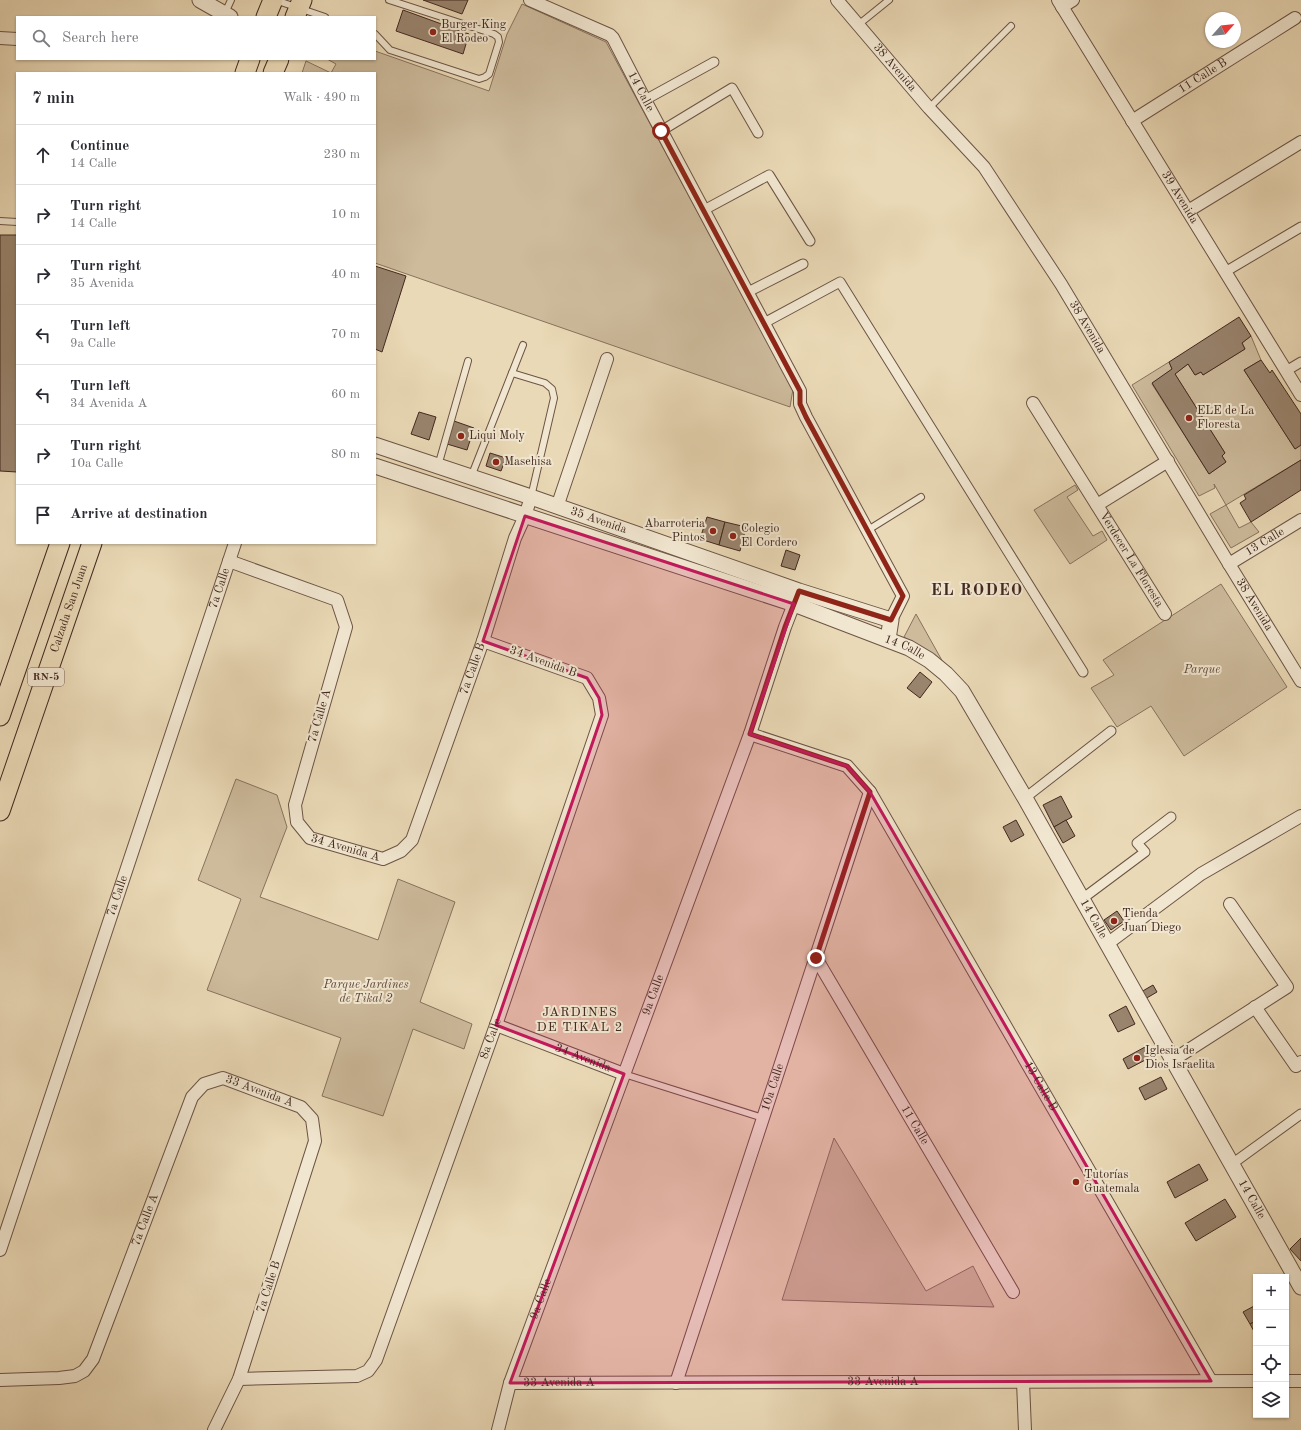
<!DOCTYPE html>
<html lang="en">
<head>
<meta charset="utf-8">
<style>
  :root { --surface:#fff; --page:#f7f7f7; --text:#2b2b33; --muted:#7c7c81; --line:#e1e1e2 }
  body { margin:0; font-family:"Old Standard TT",serif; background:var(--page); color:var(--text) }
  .controls { position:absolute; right:12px; bottom:12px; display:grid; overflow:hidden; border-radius:0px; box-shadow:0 1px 3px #0004 }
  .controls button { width:36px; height:36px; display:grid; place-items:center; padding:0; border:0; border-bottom:1px solid var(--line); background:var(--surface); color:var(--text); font:20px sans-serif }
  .compass { position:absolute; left:1205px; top:12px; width:36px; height:36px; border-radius:50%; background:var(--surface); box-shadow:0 1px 3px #0004; rotate:63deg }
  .stop { position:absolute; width:12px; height:12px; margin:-9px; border:3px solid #8f2418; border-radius:50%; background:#fff }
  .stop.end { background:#8f2418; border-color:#fff; box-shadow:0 1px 4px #0008 }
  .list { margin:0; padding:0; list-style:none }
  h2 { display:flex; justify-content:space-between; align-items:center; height:52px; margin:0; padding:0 16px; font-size:17px }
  h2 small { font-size:13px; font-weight:400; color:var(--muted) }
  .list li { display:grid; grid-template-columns:26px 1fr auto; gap:12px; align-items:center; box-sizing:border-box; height:60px; padding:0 16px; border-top:1px solid var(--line) }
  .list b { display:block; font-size:15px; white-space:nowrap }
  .list p { margin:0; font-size:13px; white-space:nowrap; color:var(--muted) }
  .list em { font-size:13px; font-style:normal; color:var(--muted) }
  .icon { flex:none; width:22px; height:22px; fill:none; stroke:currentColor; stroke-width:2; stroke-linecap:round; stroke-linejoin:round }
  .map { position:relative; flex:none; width:1301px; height:1430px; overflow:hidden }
  .search { position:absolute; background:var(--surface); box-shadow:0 1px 3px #0004; left:16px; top:16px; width:360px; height:44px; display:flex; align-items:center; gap:10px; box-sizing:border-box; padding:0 14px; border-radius:0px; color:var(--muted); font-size:15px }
  .panel { position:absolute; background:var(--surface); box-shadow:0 1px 3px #0004; left:16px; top:72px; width:360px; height:472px; border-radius:0px }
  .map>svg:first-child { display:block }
  .green { fill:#cdbb9c; stroke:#88725e }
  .building { fill:#99846e; stroke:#42281f }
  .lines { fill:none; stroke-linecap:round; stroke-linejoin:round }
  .service-casing { stroke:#6c5445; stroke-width:8 }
  .pedestrian-casing { stroke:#6c5445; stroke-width:11 }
  .minor-casing { stroke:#6c5445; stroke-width:14 }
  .tertiary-casing { stroke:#6c5445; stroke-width:17 }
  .primary-casing { stroke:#42281f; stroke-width:21 }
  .service { stroke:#f1e6d0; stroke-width:6 }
  .pedestrian { stroke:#f1e6d0; stroke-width:9 }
  .minor { stroke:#f1e6d0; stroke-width:12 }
  .tertiary { stroke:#f1e6d0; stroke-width:15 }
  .primary { stroke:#ead9b6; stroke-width:19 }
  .route { stroke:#8f2418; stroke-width:5 }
  .marked { fill:#c2185b; fill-opacity:0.2; stroke:#c2185b; stroke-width:3; stroke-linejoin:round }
  .poi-dot { fill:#8f2418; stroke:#f1e6d0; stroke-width:1.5 }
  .labels { text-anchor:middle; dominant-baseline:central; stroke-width:4; stroke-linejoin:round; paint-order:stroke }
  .shield { fill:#f1e6d0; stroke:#766154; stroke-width:1 }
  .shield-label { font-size:11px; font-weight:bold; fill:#42281f }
  .poi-label { font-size:12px; fill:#42281f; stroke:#f1e6d0; text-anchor:start }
  .street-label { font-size:12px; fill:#42281f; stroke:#f1e6d0 }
  .park-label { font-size:12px; font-style:italic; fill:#5e4538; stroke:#f1e6d0 }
  .neighbourhood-label { font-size:13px; letter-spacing:1px; fill:#42281f; stroke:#f1e6d0 }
  .district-label { font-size:16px; font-weight:bold; letter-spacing:1px; fill:#42281f; stroke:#f1e6d0 }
</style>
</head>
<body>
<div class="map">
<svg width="1301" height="1430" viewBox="0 0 1301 1430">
  <rect width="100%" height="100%" fill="#ead9b6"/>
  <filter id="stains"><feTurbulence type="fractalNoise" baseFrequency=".005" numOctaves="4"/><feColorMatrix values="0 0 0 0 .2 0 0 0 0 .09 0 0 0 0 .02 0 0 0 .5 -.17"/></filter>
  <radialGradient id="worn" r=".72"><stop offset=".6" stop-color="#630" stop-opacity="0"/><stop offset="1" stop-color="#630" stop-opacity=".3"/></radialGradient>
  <g class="green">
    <polygon points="522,4 606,42 793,389 790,407 375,263 375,73 302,73 306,61 331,73 336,64 327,59 375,59 375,51 489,91 507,34"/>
    <polygon points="1251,336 1261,360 1244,370 1295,449 1301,445 1301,460 1226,505 1239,528 1251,522 1259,532 1231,548 1210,514 1226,505 1214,484 1215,488 1199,496 1132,385 1169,362 1172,369 1152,384 1209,474 1226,462 1222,456 1225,453 1175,374 1188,364 1195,375 1201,372 1203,375 1245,349 1242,343"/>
    <polygon points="1075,485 1078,490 1067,497 1093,536 1102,531 1107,540 1070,564 1034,510"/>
    <polygon points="1221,584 1287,687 1184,756 1151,706 1117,727 1091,688 1114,675 1103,660"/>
    <polygon points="916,614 944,664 904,637"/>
    <polygon points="236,779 277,795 287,827 260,897 378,940 398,879 455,902 420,1002 472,1024 464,1049 413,1029 383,1116 322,1096 341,1038 207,990 241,899 198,880"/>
    <polygon points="834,1138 926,1291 973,1266 994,1307 782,1300"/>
  </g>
  <g class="building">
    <polygon points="423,0 468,0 462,14"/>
    <polygon points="403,10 469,34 463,54 396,31"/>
    <polygon points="0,235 17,235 17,472 0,471"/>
    <polygon points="375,266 406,276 382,352 375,349"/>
    <polygon points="1239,317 1251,336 1242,343 1245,349 1203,375 1201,372 1195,375 1188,364 1175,374 1225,453 1222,456 1226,462 1209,474 1152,383 1172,369 1169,362"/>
    <polygon points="1261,360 1270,373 1272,370 1301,414 1301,445 1295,449 1244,370"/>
    <polygon points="419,412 436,417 429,440 411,434"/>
    <polygon points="454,421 474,428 467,450 447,444"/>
    <polygon points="490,453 506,458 501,471 486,466"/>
    <polygon points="1301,460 1301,490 1251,522 1240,503 1246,499 1244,495"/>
    <polygon points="707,517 725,522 719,545 700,539"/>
    <polygon points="725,522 746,527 740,551 719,545"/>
    <polygon points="786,550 800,555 795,570 781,566"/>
    <polygon points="920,672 932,682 920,698 907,688"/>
    <polygon points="1061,796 1072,817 1054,827 1043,805"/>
    <polygon points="1016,820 1024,835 1011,842 1003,827"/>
    <polygon points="1066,820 1075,836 1063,843 1054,827"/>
    <polygon points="1117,911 1124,921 1111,930 1104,920"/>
    <polygon points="1153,985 1157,992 1145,999 1141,992"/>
    <polygon points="1126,1006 1135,1024 1118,1032 1109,1015"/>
    <polygon points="1145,1047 1151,1057 1128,1069 1123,1059"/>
    <polygon points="1161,1077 1167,1089 1145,1100 1139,1088"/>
    <polygon points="1199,1164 1208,1180 1175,1198 1167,1182"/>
    <polygon points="1225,1199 1236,1217 1196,1241 1185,1223"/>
    <polygon points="1301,1238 1301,1261 1290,1249"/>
    <polygon points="1256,1305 1256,1321 1250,1324 1243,1312"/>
    <polygon points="1256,1321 1256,1335 1250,1324"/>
  </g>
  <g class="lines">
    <g class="service-casing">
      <g id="service">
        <polyline points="275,0 325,17"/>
        <polyline points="225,13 231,0"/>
        <polyline points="858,25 889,0"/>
        <polyline points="375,34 390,50 479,79 485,77 489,74 499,42 498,37 494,34 389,0"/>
        <polyline points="929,108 1011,26"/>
        <polyline points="0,221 17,222"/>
        <polyline points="512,373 545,383 552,389 554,398 531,497"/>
        <polyline points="438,466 468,361"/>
        <polyline points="471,477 523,345"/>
        <polyline points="868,530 921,497"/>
        <polyline points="624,1074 763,1118"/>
      </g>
    </g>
    <g class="pedestrian-casing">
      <g id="pedestrian">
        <polyline points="645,100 714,62"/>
        <polyline points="661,131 732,88 758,133"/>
        <polyline points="704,210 769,175 810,241"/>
        <polyline points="1225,272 1301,227"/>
        <polyline points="748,292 803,264"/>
        <polyline points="764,323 840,282 1083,672"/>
        <polyline points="1286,371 1301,362"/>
        <polyline points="1025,798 1111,731"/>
        <polyline points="1082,899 1145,852 1137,843 1171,817"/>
        <polyline points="1232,1164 1301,1114"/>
      </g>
    </g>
    <g class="minor-casing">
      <g id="minor">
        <path id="s1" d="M 530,0 L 610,35 L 613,38 L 645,100 L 800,391 L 800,404 L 806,417 L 903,596 L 891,620"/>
        <path id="s2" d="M 837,0 L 929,108 L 984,167 L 1061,284 L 1229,564 L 1301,681"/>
        <path id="s3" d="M 1058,0 L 1301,395"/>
        <polyline points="1062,7 1073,0"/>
        <polyline points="0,38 17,39"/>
        <path id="s4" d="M 1132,121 L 1295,18"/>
        <polyline points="1188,211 1301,142"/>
        <path id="s5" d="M 1033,403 L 1165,614"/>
        <polyline points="1097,505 1168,461"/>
        <polyline points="557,507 607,359"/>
        <path id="s6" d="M 229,561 L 337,600 L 346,627 L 295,805 L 297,822 L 310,838 L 383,859 L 401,851 L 412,840 L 483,641 L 515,538 L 525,516 L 531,497"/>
        <path id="s7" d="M 1229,564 L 1301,520"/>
        <path id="s8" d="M 750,734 L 847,766 L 870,792 L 1211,1381"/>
        <polyline points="1107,944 1201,874 1301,816"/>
        <path id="s9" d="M 816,958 L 1013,1292"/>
        <polyline points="1255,1007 1296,1066 1301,1062"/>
        <path id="s10" d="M 496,1025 L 624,1074"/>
        <polyline points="1173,1060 1287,987 1230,904"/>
        <path id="s11" d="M 0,1250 L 235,543"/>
        <path id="s12" d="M 239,1379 L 357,1376 L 368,1371 L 376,1360 L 496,1025 L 602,715 L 599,698 L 587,678 L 483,641"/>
        <path id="s13" d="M 0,1380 L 59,1378 L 75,1376 L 84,1371 L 93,1359 L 192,1097 L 204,1084 L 223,1078 L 301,1107 L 312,1119 L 315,1141 L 239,1379 L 214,1430"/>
        <polyline points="1286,1381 1301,1381"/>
        <polyline points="1023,1382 1025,1430"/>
        <path id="s14" d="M 510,1383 L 1256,1381"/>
        <path id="s15" d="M 676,1383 L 870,792"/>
        <path id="s16" d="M 498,1430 L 510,1383 L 750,734 L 785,627 L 797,596"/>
      </g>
    </g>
    <g class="tertiary-casing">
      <g id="tertiary">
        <polyline points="200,0 230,17"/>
        <path id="s17" d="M 375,445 L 531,497 L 799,591 L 891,620 L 888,639"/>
        <path id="s18" d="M 375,466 L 794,604 L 909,648 L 929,660 L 946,674 L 962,691 L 1025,798 L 1301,1287"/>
      </g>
    </g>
    <g class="primary-casing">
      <g id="primary">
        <polyline points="266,17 273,0"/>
        <polyline points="295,17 302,0"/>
        <polyline points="245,73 250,59"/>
        <polyline points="273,73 279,59"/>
        <polyline points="0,716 60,543"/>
        <path id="s19" d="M 0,811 L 92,543"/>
      </g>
    </g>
    <use href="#service" class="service"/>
    <use href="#pedestrian" class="pedestrian"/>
    <use href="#minor" class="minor"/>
    <use href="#tertiary" class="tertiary"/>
    <use href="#primary" class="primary"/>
  </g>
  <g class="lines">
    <polyline class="route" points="661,131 800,391 800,404 806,417 903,596 891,620 799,591 785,627 750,734 847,766 870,792 816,958"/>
  </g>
  <path class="marked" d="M 525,516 L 794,604 L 750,734 L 847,766 L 870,792 L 1211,1381 L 510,1383 L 624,1074 L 496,1025 L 602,715 L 599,698 L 587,678 L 483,641 Z"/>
  <g class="poi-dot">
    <circle cx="433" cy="32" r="4"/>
    <circle cx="1189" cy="418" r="4"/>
    <circle cx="461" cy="436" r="4"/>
    <circle cx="496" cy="462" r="4"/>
    <circle cx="713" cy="531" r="4"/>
    <circle cx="733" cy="536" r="4"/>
    <circle cx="1114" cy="921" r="4"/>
    <circle cx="1137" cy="1058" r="4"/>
    <circle cx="1076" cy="1182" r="4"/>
  </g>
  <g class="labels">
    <rect class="shield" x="28" y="668" width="36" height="18" rx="3"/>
    <g class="shield-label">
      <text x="46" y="677">RN-5</text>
    </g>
    <g class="poi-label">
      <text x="441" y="25">Burger King<tspan x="441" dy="14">El Rodeo</tspan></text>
      <text x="1197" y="411">ELE de La<tspan x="1197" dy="14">Floresta</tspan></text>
      <text x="469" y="436">Liqui Moly</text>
      <text x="504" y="462">Masehisa</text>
      <text x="705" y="524" text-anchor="end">Abarroteria<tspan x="705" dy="14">Pintos</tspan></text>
      <text x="741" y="529">Colegio<tspan x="741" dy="14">El Cordero</tspan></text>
      <text x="1122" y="914">Tienda<tspan x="1122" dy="14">Juan Diego</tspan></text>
      <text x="1145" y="1051">Iglesia de<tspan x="1145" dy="14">Dios Israelita</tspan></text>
      <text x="1084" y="1175">Tutorías<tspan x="1084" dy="14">Guatemala</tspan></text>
    </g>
    <g class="street-label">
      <text stroke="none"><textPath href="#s2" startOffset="89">38 Avenida</textPath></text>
      <text stroke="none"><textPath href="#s4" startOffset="84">11 Calle B</textPath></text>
      <text stroke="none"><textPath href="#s1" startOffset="152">14 Calle</textPath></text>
      <text stroke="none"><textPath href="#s3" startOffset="232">39 Avenida</textPath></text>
      <text stroke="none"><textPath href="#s2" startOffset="413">38 Avenida</textPath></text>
      <text stroke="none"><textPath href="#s17" startOffset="236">35 Avenida</textPath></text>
      <text stroke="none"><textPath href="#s7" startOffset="42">13 Calle</textPath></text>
      <text stroke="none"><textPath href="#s5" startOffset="185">Verdecer La Floresta</textPath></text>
      <text stroke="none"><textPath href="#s11" startOffset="697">7a Calle</textPath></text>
      <text stroke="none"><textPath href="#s2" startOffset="737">38 Avenida</textPath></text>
      <text stroke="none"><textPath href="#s19" startOffset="214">Calzada San Juan</textPath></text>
      <text stroke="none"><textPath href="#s18" startOffset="560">14 Calle</textPath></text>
      <text transform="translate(543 662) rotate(20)">34 Avenida B</text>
      <text stroke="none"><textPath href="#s6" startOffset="659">7a Calle B</textPath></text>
      <text transform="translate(320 716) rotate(-74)">7a Calle A</text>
      <text stroke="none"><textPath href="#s6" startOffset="403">34 Avenida A</textPath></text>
      <text stroke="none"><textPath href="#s11" startOffset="373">7a Calle</textPath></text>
      <text stroke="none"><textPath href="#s18" startOffset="896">14 Calle</textPath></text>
      <text stroke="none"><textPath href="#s16" startOffset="462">9a Calle</textPath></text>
      <text stroke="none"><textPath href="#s12" startOffset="485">8a Calle</textPath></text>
      <text stroke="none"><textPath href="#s10" startOffset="93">34 Avenida</textPath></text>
      <text stroke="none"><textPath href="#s15" startOffset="311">10a Calle</textPath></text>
      <text stroke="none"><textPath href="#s8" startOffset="477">13 Calle B</textPath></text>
      <text stroke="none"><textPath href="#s13" startOffset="457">33 Avenida A</textPath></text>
      <text stroke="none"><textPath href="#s9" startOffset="194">11 Calle</textPath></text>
      <text stroke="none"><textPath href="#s18" startOffset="1218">14 Calle</textPath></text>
      <text stroke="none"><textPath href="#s13" startOffset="249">7a Calle A</textPath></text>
      <text transform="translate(269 1287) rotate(-72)">7a Calle B</text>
      <text stroke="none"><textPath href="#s16" startOffset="138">9a Calle</textPath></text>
      <text stroke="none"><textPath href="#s14" startOffset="373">33 Avenida A</textPath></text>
      <text stroke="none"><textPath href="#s14" startOffset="49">33 Avenida A</textPath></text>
    </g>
    <g class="park-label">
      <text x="1202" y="670">Parque</text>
      <text x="366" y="985">Parque Jardines<tspan x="366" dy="14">de Tikal 2</tspan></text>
    </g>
    <g class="neighbourhood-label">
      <text x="580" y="1012">JARDINES<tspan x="580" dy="15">DE TIKAL 2</tspan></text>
    </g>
    <g class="district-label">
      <text x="977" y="591">EL RODEO</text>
    </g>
  </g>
  <rect width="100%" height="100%" filter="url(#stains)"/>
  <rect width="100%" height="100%" fill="url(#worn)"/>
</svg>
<div class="controls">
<button>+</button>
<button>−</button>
<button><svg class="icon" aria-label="locate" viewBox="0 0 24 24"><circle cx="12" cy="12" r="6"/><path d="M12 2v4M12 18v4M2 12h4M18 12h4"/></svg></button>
<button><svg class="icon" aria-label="layers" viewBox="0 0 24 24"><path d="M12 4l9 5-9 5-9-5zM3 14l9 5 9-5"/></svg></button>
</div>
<svg class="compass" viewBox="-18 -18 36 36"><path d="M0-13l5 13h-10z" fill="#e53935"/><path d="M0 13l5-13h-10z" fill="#7c7c81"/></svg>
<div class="stop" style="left:661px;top:131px"></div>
<div class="stop end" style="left:816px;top:958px"></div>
<div class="search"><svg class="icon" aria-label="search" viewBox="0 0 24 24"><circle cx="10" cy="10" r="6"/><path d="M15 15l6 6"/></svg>Search here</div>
<section class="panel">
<h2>7 min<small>Walk · 490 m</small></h2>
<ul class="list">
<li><svg class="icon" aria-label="ahead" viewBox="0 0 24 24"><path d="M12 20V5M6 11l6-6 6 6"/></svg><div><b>Continue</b><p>14 Calle</p></div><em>230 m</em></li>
<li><svg class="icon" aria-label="right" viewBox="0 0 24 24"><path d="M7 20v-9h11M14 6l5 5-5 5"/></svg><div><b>Turn right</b><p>14 Calle</p></div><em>10 m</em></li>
<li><svg class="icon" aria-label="right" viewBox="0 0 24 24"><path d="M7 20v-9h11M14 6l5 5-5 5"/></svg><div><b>Turn right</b><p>35 Avenida</p></div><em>40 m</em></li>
<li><svg class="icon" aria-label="left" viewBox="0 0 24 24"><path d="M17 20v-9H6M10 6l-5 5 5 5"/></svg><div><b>Turn left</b><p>9a Calle</p></div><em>70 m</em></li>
<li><svg class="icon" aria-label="left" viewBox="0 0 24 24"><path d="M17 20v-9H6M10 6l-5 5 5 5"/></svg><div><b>Turn left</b><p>34 Avenida A</p></div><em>60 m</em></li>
<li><svg class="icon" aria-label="right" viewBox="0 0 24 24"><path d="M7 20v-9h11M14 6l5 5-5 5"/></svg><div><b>Turn right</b><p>10a Calle</p></div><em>80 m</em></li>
<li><svg class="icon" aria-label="arrive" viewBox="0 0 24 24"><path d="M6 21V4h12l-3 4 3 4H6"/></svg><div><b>Arrive at destination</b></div></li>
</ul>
</section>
</div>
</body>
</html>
